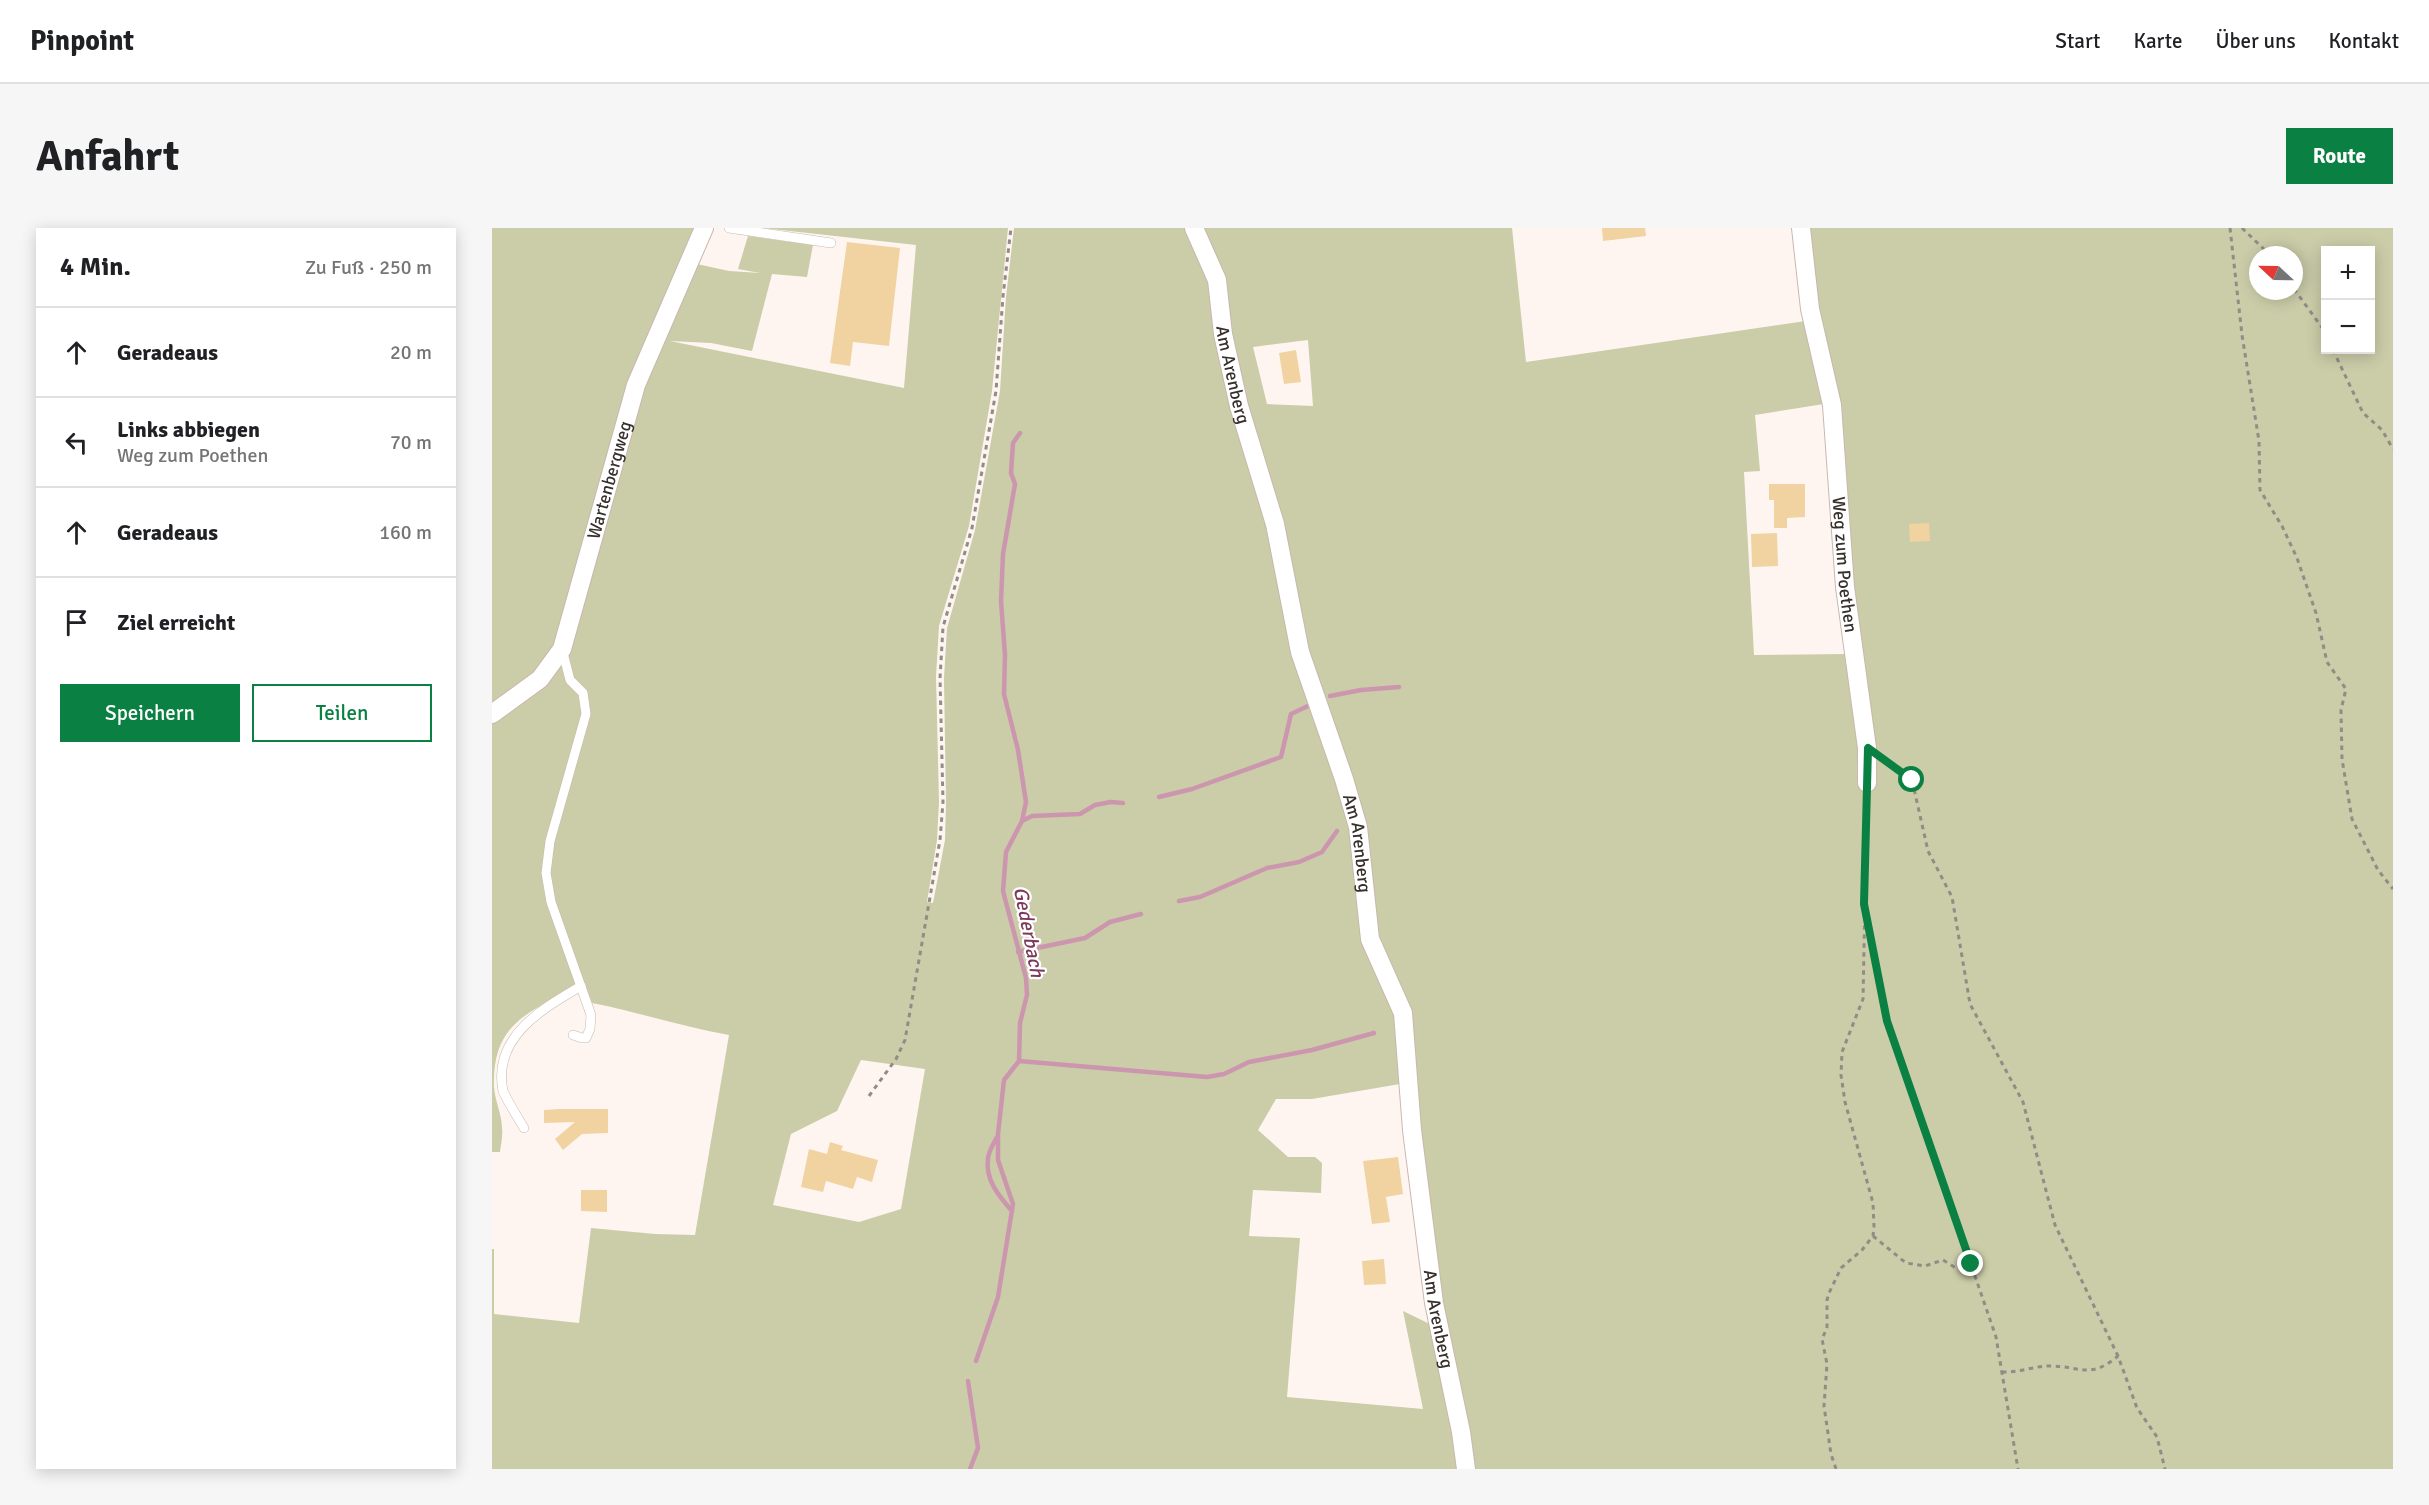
<!DOCTYPE html>
<html lang="de">
<head>
<meta charset="utf-8">
<style>
  :root { --surface:#fff; --page:#f6f6f6; --text:#202124; --muted:#757577; --line:#e0e0e0; --accent:#0b8043 }
  body { margin:0; font-family:Signika,sans-serif; background:var(--page); color:var(--text) }
  .controls { position:absolute; right:18px; top:18px; display:grid; overflow:hidden; border-radius:0px; box-shadow:0 3px 15px #0003 }
  .controls button { width:54px; height:54px; display:grid; place-items:center; padding:0; border:0; border-bottom:2px solid var(--line); background:var(--surface); color:var(--text); font:30px sans-serif }
  .compass { position:absolute; left:1757px; top:18px; width:54px; height:54px; border-radius:50%; background:var(--surface); box-shadow:0 3px 15px #0003; rotate:292deg }
  .stop { position:absolute; width:18px; height:18px; margin:-14px; border:4px solid #0b8043; border-radius:50%; background:#fff }
  .stop.end { background:#0b8043; border-color:#fff; box-shadow:0 2px 6px #0008 }
  .list { margin:0; padding:0; list-style:none }
  h2 { display:flex; justify-content:space-between; align-items:center; height:78px; margin:0; padding:0 24px; font-size:26px }
  h2 small { font-size:20px; font-weight:400; color:var(--muted) }
  .list li { display:grid; grid-template-columns:39px 1fr auto; gap:18px; align-items:center; box-sizing:border-box; height:90px; padding:0 24px; border-top:2px solid var(--line) }
  .list b { display:block; font-size:22px; white-space:nowrap }
  .list p { margin:0; font-size:20px; white-space:nowrap; color:var(--muted) }
  .list em { font-size:20px; font-style:normal; color:var(--muted) }
  .actions { display:flex; gap:12px; padding:18px 24px }
  .actions a { flex:1; padding:14px 0; border:2px solid var(--accent); border-radius:0px; text-align:center; font-size:21px; color:var(--accent) }
  .actions .main { background:var(--accent); color:#fff }
  .icon { flex:none; width:33px; height:33px; fill:none; stroke:currentColor; stroke-width:2; stroke-linecap:round; stroke-linejoin:round }
  .map { position:relative; flex:none; width:1901px; height:1241px; overflow:hidden; border-radius:0px }
  header { display:flex; align-items:center; gap:36px; box-sizing:border-box; height:84px; padding:0 30px; background:var(--surface); border-bottom:2px solid var(--line) }
  header strong { font-size:28px }
  nav { display:flex; gap:33px; margin-inline-start:auto; font-size:21px }
  .intro { display:flex; align-items:center; justify-content:space-between; box-sizing:border-box; height:144px; padding:0 36px }
  h1 { margin:0; font-size:42px }
  .button { padding:15px 27px; border-radius:0px; background:var(--accent); color:#fff; font-size:21px; font-weight:700 }
  main { display:flex; gap:36px; padding:0 36px }
  aside { flex:1; background:var(--surface); border-radius:0px; box-shadow:0 3px 15px #0003 }
  .map>svg:first-child { display:block }
  .green { fill:#cbcca8; fill-rule:evenodd }
  .lines { fill:none; stroke-linecap:round; stroke-linejoin:round }
  .stream { stroke:#cc96ae; stroke-width:4.5 }
  .building { fill:#f1d3a1 }
  .service-casing { stroke:#cab7ad; stroke-width:10 }
  .minor-casing { stroke:#cab7ad; stroke-width:20 }
  .path { stroke:#938b87; stroke-width:3; stroke-dasharray:4.5 4.5; stroke-linecap:butt }
  .service { stroke:#fff; stroke-width:9 }
  .minor { stroke:#fff; stroke-width:18 }
  .route { stroke:#0b8043; stroke-width:8 }
  .labels { text-anchor:middle; dominant-baseline:central; stroke-width:4.5; stroke-linejoin:round; paint-order:stroke }
  .street-label { font-size:18px; fill:#38302c; stroke:#fff }
  .water-label { font-size:20px; font-style:italic; fill:#7c395b; stroke:#fff }
</style>
</head>
<body>
<header>
<strong>Pinpoint</strong>
<nav><a>Start</a><a>Karte</a><a>Über uns</a><a>Kontakt</a></nav>
</header>
<div class="intro"><h1>Anfahrt</h1><a class="button">Route</a></div>
<main>
<aside>
<h2>4 Min.<small>Zu Fuß · 250 m</small></h2>
<ul class="list">
<li><svg class="icon" aria-label="ahead" viewBox="0 0 24 24"><path d="M12 20V5M6 11l6-6 6 6"/></svg><div><b>Geradeaus</b></div><em>20 m</em></li>
<li><svg class="icon" aria-label="left" viewBox="0 0 24 24"><path d="M17 20v-9H6M10 6l-5 5 5 5"/></svg><div><b>Links abbiegen</b><p>Weg zum Poethen</p></div><em>70 m</em></li>
<li><svg class="icon" aria-label="ahead" viewBox="0 0 24 24"><path d="M12 20V5M6 11l6-6 6 6"/></svg><div><b>Geradeaus</b></div><em>160 m</em></li>
<li><svg class="icon" aria-label="arrive" viewBox="0 0 24 24"><path d="M6 21V4h12l-3 4 3 4H6"/></svg><div><b>Ziel erreicht</b></div></li>
</ul>
<div class="actions"><a class="main">Speichern</a><a>Teilen</a></div>
</aside>
<div class="map">
<svg width="1901" height="1241" viewBox="0 0 1901 1241">
  <rect width="100%" height="100%" fill="#fef5f1"/>
  <g class="green">
    <polygon points="0,0 208,0 132,181 67,419 45,449 0,483"/>
    <path d="M 271,0 L 516,0 L 500,163 L 477,298 L 447,398 L 444,449 L 447,574 L 445,612 L 435,674 L 441,675 L 453,612 L 454,574 L 452,450 L 455,400 L 483,302 L 508,163 L 514,69 L 522,0 L 698,0 L 721,53 L 727,106 L 742,179 L 755,178 L 736,105 L 729,52 L 706,0 L 1020,0 L 1034,134 L 1314,93 L 1338,175 L 1263,187 L 1268,243 L 1252,244 L 1262,427 L 1356,426 L 1370,531 L 1370,555 L 1381,556 L 1382,534 L 1360,358 L 1352,217 L 1346,174 L 1320,63 L 1314,0 L 1901,0 L 1901,1241 L 0,1241 L 0,1021 L 2,1021 L 2,1086 L 87,1095 L 99,1000 L 163,1006 L 203,1007 L 237,807 C 191,799 146,784 100,775 L 61,672 L 57,645 L 62,613 L 96,486 L 95,463 L 81,450 L 74,425 L 140,183 L 205,36 L 237,43 L 268,45 L 246,41 L 256,8 L 321,17 L 315,49 L 280,46 L 260,123 L 219,115 L 178,113 L 412,160 L 424,17 ZM 1834,22 L 1878,22 L 1878,122 L 1834,122 ZM 1766,27 L 1802,27 L 1802,63 L 1766,63 ZM 816,112 L 821,178 L 775,176 L 761,119 ZM 369,832 L 433,841 L 409,981 L 367,994 L 281,977 L 299,906 L 345,883 ZM 908,856 L 913,913 L 925,920 C 935,980 942,1039 946,1100 L 911,1083 L 931,1181 L 795,1169 L 808,1010 L 757,1008 L 761,962 L 829,965 L 830,935 L 823,929 L 796,929 L 766,902 L 784,871 L 820,871 Z"/>
    <path d="M 68,430 L 88,466 L 90,485 L 51,644 L 86,758 C 37,785 0,794 2,859 C 3,873 10,887 10,900 C 11,908 9,916 8,924 L 0,924 L 0,492 Z"/>
  </g>
  <g class="lines">
    <g class="stream">
      <polyline points="838,468 869,462 907,459"/>
      <polyline points="667,569 700,561 789,529 799,486 816,478"/>
      <polyline points="530,593 540,588 588,586 603,577 619,574 631,575"/>
      <polyline points="687,673 708,669 775,640 807,634 830,624 845,603"/>
      <polyline points="526,724 593,710 618,694 649,686"/>
      <polyline points="527,833 715,849 732,846 757,834 820,822 882,805"/>
      <path d="M 505,909 C 502,915 496,924 496,931 C 493,952 507,968 520,983"/>
      <polyline points="484,1133 506,1069 521,976 506,932 506,906 512,852 527,833 528,795 535,767 534,750 511,663 514,624 530,593 534,574 526,522 512,466 513,427 509,373 511,326 523,256 519,245 521,215 528,205"/>
      <polyline points="476,1153 486,1220 478,1241"/>
    </g>
  </g>
  <g class="building">
    <polygon points="1110,0 1153,0 1154,8 1111,13"/>
    <polygon points="355,14 408,20 397,118 361,114 358,138 338,135"/>
    <polygon points="804,122 809,154 792,156 787,125"/>
    <polygon points="1277,256 1313,256 1313,289 1295,290 1295,300 1282,300 1282,272 1277,272"/>
    <polygon points="1437,295 1438,313 1418,314 1417,296"/>
    <polygon points="1285,305 1286,338 1260,339 1259,306"/>
    <polygon points="67,881 116,881 116,905 90,906 71,922 63,911 83,894 52,895 52,882"/>
    <polygon points="338,914 351,918 349,922 386,932 380,954 365,949 361,961 334,953 331,964 309,959 317,921 335,926"/>
    <polygon points="906,929 911,966 894,969 898,994 880,996 871,933"/>
    <polygon points="89,962 115,962 115,984 89,983"/>
    <polygon points="892,1031 894,1056 872,1057 870,1033"/>
  </g>
  <g class="lines">
    <g class="service-casing">
      <g id="service">
        <polyline points="237,0 339,15"/>
        <polyline points="70,421 78,452 91,465 94,486 58,613 54,645 59,674 99,787 98,801 94,810 90,810 81,807"/>
        <path d="M 32,900 C 25,888 17,876 11,863 C 0,808 52,780 89,758"/>
      </g>
    </g>
    <g class="minor-casing">
      <g id="minor">
        <path id="s1" d="M 702,0 L 725,52 L 731,106 L 747,178 L 783,296 L 808,424 L 852,551 L 866,599 L 878,711 L 911,785 L 920,902 L 942,1075 L 969,1204 L 974,1241"/>
        <path id="s2" d="M 1309,0 L 1318,81 L 1340,177 L 1353,359 L 1375,520 L 1375,555"/>
        <path id="s3" d="M 0,486 L 48,451 L 70,421 L 144,157 L 212,0"/>
      </g>
    </g>
    <g class="path">
      <polyline points="1738,0 1750,107 1767,213 1768,262 1790,298 1805,330 1824,385 1835,434 1854,461 1849,482 1850,531 1860,591 1886,642 1901,661"/>
      <polyline points="1750,0 1778,27"/>
      <polyline points="1802,61 1834,105"/>
      <polyline points="1841,122 1871,185 1890,202 1901,221"/>
      <polyline points="1392,531 1420,552 1436,623 1460,669 1478,776 1531,874 1563,997 1626,1128 1645,1180 1665,1209 1673,1241"/>
      <polyline points="1374,686 1395,793 1504,1109 1526,1241"/>
      <polyline points="377,868 404,831 413,812 448,612 451,574 448,450 451,399 480,300 504,163 511,68 519,0"/>
      <polyline points="1381,1008 1414,1035 1433,1038 1451,1032 1464,1040 1479,1036"/>
      <path d="M 1510,1144 C 1526,1145 1542,1138 1558,1138 C 1590,1138 1597,1152 1626,1128"/>
      <polyline points="1344,1241 1339,1226 1332,1178 1335,1136 1330,1111 1335,1100 1335,1072 1337,1065 1349,1040 1370,1022 1381,1008 1382,999 1381,975 1353,874 1349,847 1350,824 1371,771 1375,570"/>
    </g>
    <use href="#service" class="service"/>
    <use href="#minor" class="minor"/>
  </g>
  <g class="lines">
    <polyline class="route" points="1420,552 1376,520 1372,676 1395,793 1479,1036"/>
  </g>
  <g class="labels">
    <g class="street-label">
      <text stroke="none"><textPath href="#s1" startOffset="153">Am Arenberg</textPath></text>
      <text stroke="none"><textPath href="#s3" startOffset="272">Wartenbergweg</textPath></text>
      <text stroke="none"><textPath href="#s2" startOffset="340">Weg zum Poethen</textPath></text>
      <text stroke="none"><textPath href="#s1" startOffset="639">Am Arenberg</textPath></text>
      <text stroke="none"><textPath href="#s1" startOffset="1125">Am Arenberg</textPath></text>
    </g>
    <g class="water-label">
      <text transform="translate(537 704) rotate(79)">Gederbach</text>
    </g>
  </g>
</svg>
<div class="controls">
<button>+</button>
<button>−</button>
</div>
<svg class="compass" viewBox="-18 -18 36 36"><path d="M0-13l5 13h-10z" fill="#e53935"/><path d="M0 13l5-13h-10z" fill="#757577"/></svg>
<div class="stop" style="left:1420px;top:552px"></div>
<div class="stop end" style="left:1479px;top:1036px"></div>
</div>
</main>
</body>
</html>
